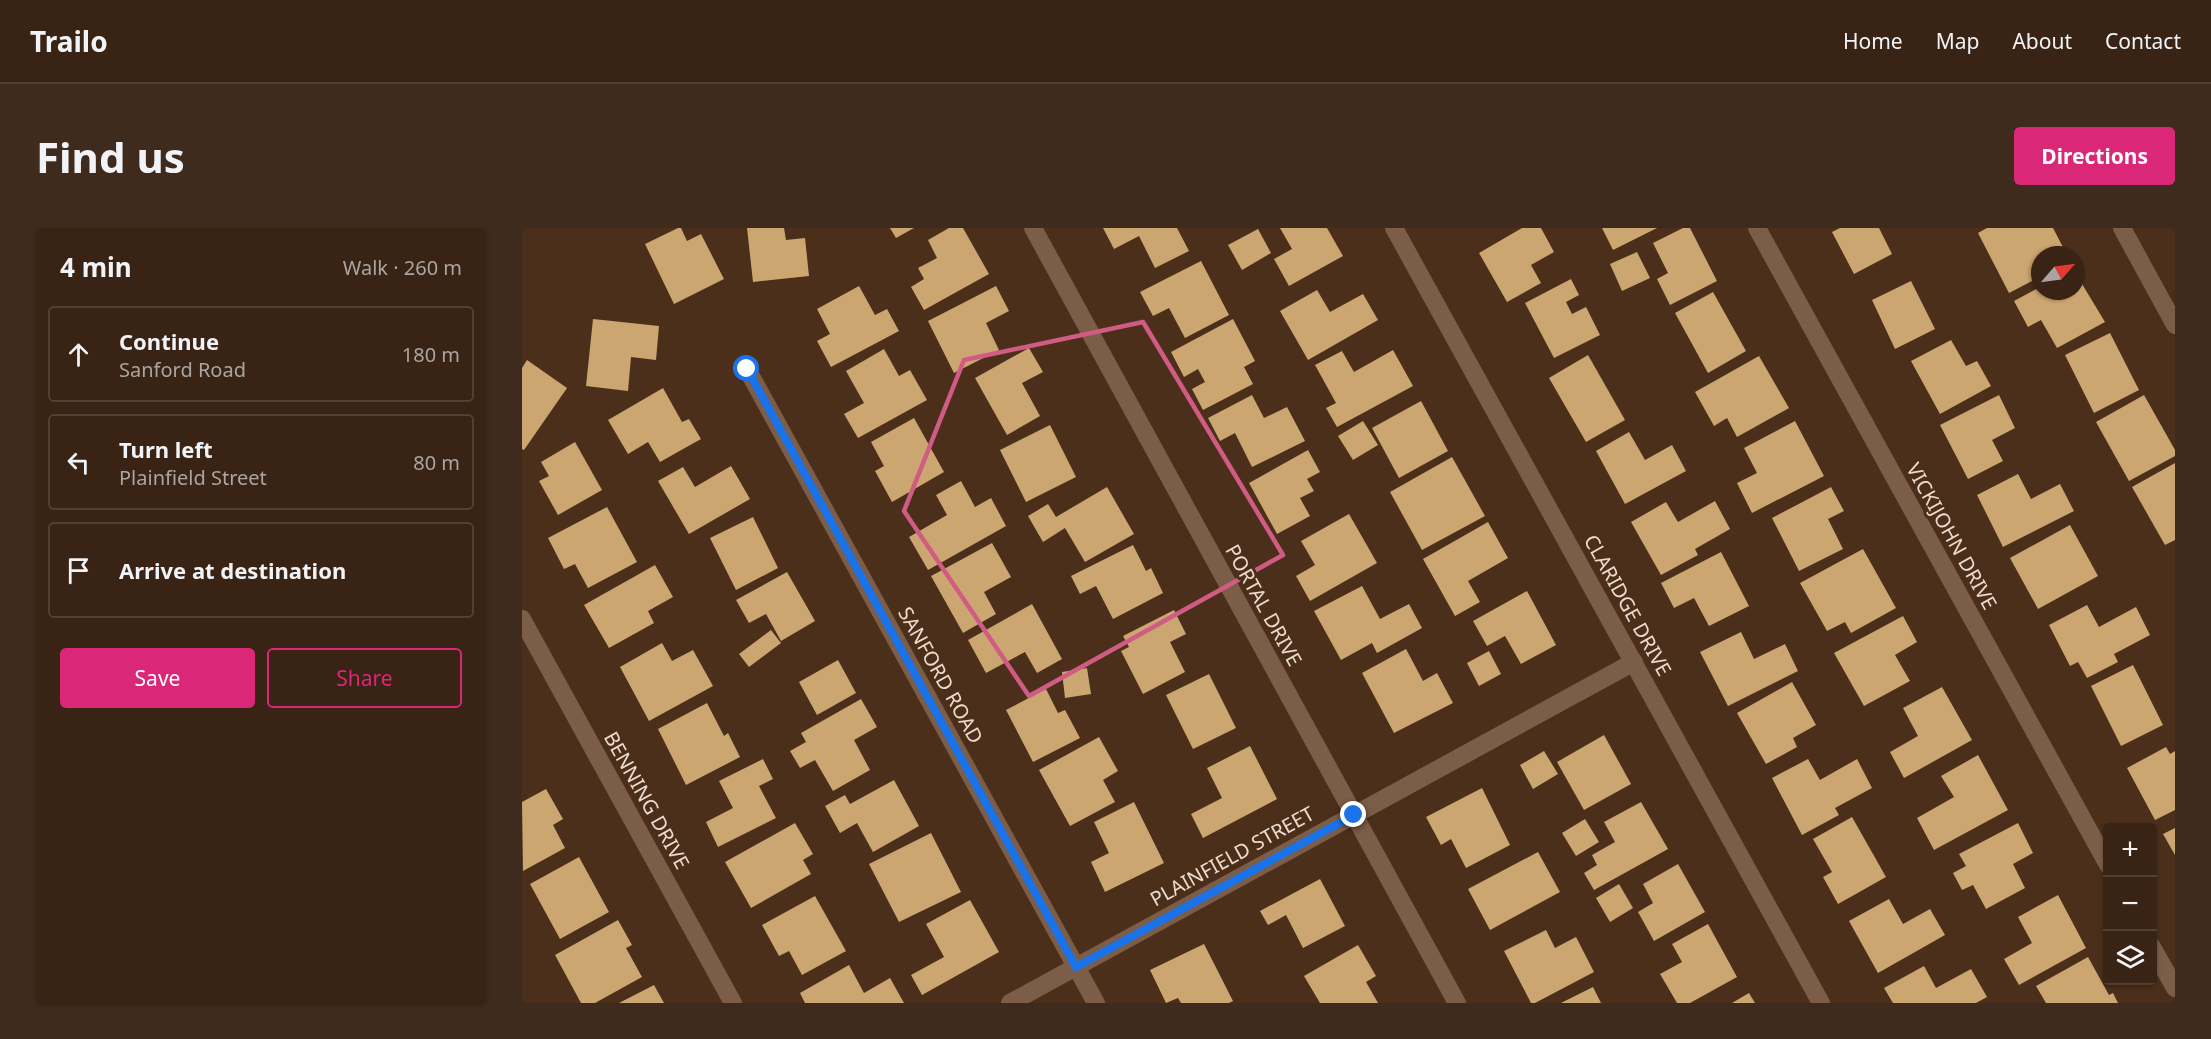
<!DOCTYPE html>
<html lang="en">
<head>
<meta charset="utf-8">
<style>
  :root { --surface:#382314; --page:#3f2b1d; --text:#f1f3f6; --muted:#aba4a0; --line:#524034; --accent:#db2777 }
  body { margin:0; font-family:"Noto Sans",sans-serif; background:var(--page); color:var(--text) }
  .controls { position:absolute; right:18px; bottom:18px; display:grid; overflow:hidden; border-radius:6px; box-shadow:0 2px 4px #0004 }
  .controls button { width:54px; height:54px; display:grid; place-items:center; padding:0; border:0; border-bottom:2px solid var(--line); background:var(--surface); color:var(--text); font:30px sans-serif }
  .compass { position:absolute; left:1509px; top:18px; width:54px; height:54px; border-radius:50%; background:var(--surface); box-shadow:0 2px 4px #0004; rotate:62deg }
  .stop { position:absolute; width:18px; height:18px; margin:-14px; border:4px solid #1a73e8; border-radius:50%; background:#fff }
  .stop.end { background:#1a73e8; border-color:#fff; box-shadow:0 2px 6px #0008 }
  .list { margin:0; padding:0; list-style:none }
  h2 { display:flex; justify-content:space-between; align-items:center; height:78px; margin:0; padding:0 24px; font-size:26px }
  h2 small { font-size:20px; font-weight:400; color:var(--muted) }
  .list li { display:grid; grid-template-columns:39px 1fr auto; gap:18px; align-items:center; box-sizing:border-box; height:96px; margin:0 12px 12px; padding:0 12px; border:2px solid var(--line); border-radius:6px }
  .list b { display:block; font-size:22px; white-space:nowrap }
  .list p { margin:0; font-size:20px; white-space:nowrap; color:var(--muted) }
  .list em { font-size:20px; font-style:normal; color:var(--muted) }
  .actions { display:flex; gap:12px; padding:18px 24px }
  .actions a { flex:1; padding:14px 0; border:2px solid var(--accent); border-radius:6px; text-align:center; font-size:21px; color:var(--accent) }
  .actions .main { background:var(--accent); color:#fff }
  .icon { flex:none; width:33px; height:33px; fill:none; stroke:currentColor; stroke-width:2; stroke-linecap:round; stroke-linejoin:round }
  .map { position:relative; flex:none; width:1653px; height:775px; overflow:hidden; border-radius:6px }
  header { display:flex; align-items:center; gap:36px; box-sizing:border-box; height:84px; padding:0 30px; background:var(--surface); border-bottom:2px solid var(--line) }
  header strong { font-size:28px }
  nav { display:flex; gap:33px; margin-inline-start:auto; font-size:21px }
  .intro { display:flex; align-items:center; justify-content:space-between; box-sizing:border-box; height:144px; padding:0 36px }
  h1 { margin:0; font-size:42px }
  .button { padding:15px 27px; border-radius:6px; background:var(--accent); color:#fff; font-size:21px; font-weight:700 }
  main { display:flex; gap:36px; padding:0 36px }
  aside { flex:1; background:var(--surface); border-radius:6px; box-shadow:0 2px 4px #0004 }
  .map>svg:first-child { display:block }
  .building { fill:#cca671 }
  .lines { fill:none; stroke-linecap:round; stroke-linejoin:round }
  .street { stroke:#7c5d48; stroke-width:18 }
  .route { stroke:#1a73e8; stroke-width:8 }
  .marked { fill:none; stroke:#d15c83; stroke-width:4.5; stroke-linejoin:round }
  .labels { text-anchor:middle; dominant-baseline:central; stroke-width:6; stroke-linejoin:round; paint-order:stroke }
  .street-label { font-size:20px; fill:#eddbce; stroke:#4b2f1b }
</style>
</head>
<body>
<header>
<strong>Trailo</strong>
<nav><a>Home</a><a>Map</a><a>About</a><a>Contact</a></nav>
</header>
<div class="intro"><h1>Find us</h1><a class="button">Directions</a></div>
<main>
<aside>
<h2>4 min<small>Walk · 260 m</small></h2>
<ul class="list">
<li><svg class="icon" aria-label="ahead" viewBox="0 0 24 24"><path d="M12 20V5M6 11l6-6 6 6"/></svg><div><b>Continue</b><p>Sanford Road</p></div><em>180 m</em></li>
<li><svg class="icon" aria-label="left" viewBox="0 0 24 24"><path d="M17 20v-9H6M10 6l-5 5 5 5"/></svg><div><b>Turn left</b><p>Plainfield Street</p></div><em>80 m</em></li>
<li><svg class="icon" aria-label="arrive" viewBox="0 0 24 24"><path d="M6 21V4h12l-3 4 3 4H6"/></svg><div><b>Arrive at destination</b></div></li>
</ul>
<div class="actions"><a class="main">Save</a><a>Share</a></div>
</aside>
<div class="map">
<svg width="1653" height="775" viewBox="0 0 1653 775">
  <rect width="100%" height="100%" fill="#4b2f1b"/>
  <g class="building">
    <polygon points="156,0 159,0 165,13 179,6 202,51 152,76 123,16"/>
    <polygon points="225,0 262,0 264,12 283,10 287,48 231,54"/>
    <polygon points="368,0 392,0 374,10"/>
    <polygon points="427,0 441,0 467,46 402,82 389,59 402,51 396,40 415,30 406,12"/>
    <polygon points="581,0 655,0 667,23 633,40 617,8 592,21"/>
    <polygon points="758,0 805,0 821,28 767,58 752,31 770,21"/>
    <polygon points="1000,0 1019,0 1032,24 1009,37 1019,55 985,74 957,25"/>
    <polygon points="1080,0 1135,0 1091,22"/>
    <polygon points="1161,0 1168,0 1195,53 1148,77 1135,51 1146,45 1131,15"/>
    <polygon points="1318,0 1357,0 1370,26 1332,46 1310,4"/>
    <polygon points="1465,0 1531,0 1545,27 1518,27 1518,49 1487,65 1456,5"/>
    <polygon points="736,1 749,25 720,42 706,17"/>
    <polygon points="1115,24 1128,50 1100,63 1088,36"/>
    <polygon points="679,33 707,87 663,110 647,80 631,88 618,64"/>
    <polygon points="1554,46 1583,94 1535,120 1519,92 1506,99 1492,73 1518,59 1518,63 1554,63"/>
    <polygon points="1049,51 1057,67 1044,74 1050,86 1064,79 1078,107 1032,130 1003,75"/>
    <polygon points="1389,53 1413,101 1373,121 1350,72"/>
    <polygon points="337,58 353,87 365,81 377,103 309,139 295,113 308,106 295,81"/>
    <polygon points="474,58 487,83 464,95 477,122 432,145 406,93"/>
    <polygon points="795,62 808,84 841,66 856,92 786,132 758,83"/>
    <polygon points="1191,64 1224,123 1186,145 1153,85"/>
    <polygon points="71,91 137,98 134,132 109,129 106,163 64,158"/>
    <polygon points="711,91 733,133 722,139 731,156 681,182 670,161 683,154 676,141 662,149 649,124"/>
    <polygon points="1588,105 1617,162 1572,185 1543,127"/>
    <polygon points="1429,112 1444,138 1455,133 1469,158 1418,186 1389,133"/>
    <polygon points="507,120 521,144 500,155 518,188 485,207 453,150"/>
    <polygon points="362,121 377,148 388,142 405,172 336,210 322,186 342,175 324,143"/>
    <polygon points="871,122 891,158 815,199 804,180 814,175 793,137 820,123 832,144"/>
    <polygon points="1066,127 1103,192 1064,214 1027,150"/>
    <polygon points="1237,128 1267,180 1215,209 1205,190 1192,198 1173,164"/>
    <polygon points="5,132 45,160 2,222 0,221 0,140"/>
    <polygon points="141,160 160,194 167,191 179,211 138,234 126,214 106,226 86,192"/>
    <polygon points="730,167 742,190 765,179 783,213 730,239 713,205 698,213 686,190"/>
    <polygon points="1477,167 1493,200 1470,212 1481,233 1446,251 1418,197"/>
    <polygon points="1622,167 1653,222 1653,228 1607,253 1574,194"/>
    <polygon points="899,173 926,223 877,250 850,200"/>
    <polygon points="392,190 422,244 370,274 353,243 362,238 349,214"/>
    <polygon points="841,193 856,217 831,232 816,208"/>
    <polygon points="1273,193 1302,248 1230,285 1215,255 1235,245 1222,220"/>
    <polygon points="528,197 554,249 504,274 478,222"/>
    <polygon points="1107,204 1123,232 1150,217 1164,243 1103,276 1074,223"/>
    <polygon points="53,214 80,262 36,287 17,253 27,248 19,234"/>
    <polygon points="786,222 798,244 785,251 792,263 778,270 788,288 755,306 727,255"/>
    <polygon points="930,229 963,288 900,322 868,264"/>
    <polygon points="1653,235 1653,312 1643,317 1610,259"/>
    <polygon points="209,238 228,271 167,306 136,253 161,239 173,259"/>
    <polygon points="1496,246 1509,271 1538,256 1552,283 1481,319 1455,267"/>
    <polygon points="439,253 453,279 469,270 484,298 406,342 387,309 425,287 414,267"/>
    <polygon points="585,259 612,306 563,334 543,300 521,314 506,288 526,276 534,289"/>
    <polygon points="1309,259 1322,283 1306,291 1321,321 1277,343 1250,290"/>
    <polygon points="1193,273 1208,301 1173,321 1176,327 1139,347 1109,294 1144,274 1156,294"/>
    <polygon points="85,279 115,334 66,360 53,336 42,341 26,310"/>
    <polygon points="827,286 855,335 788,373 774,348 793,337 779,313"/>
    <polygon points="231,289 256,340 214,362 188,310"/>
    <polygon points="966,294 986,330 946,353 958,374 933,388 901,331"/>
    <polygon points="1548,297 1576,348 1516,381 1488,330"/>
    <polygon points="470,315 489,349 462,364 474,386 441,405 409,348"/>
    <polygon points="611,317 624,343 629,340 641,365 591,391 574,358 558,366 549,348"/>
    <polygon points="1341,321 1374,380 1329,405 1323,394 1305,403 1278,355"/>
    <polygon points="1199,324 1227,378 1187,398 1172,370 1152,380 1139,355"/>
    <polygon points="133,337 151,369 126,383 132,395 87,420 62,377"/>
    <polygon points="265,344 293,393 259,413 244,386 227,395 214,372"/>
    <polygon points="840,358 858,391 887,376 900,400 855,425 850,415 819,432 792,383"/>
    <polygon points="1005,363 1034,417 999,436 983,408 965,418 951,393"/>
    <polygon points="510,376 540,431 515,445 503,424 464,445 446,412"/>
    <polygon points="1565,377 1577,399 1614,379 1628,407 1592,426 1596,434 1565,450 1556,434 1548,438 1527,397"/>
    <polygon points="652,382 664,406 648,414 663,444 621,466 599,423 607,419 601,408"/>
    <polygon points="1381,388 1395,414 1373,427 1388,453 1342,478 1312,425"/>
    <polygon points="249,402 259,415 227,439 217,426"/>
    <polygon points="1219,404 1232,431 1263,416 1276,443 1206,478 1178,424"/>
    <polygon points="140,415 150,433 171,422 191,458 127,493 98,439"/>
    <polygon points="884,421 901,453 915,445 931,475 872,505 840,445"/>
    <polygon points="967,423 979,446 957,458 945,435"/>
    <polygon points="316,432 334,465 295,487 277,454"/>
    <polygon points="1611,437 1641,497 1599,518 1569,458"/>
    <polygon points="565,440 569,466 543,470 540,444"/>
    <polygon points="687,446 714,500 671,521 644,467"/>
    <polygon points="1270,454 1294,497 1271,510 1275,519 1244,536 1215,485"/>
    <polygon points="1420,459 1450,512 1382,550 1368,524 1396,508 1381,480"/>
    <polygon points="524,461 536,485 543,482 558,510 511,534 484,482"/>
    <polygon points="339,471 355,499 332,512 348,542 311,563 293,532 278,540 268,523 284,514 279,505"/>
    <polygon points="185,475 202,508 206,505 218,529 164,557 136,501"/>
    <polygon points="1082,507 1109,556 1062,582 1035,534"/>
    <polygon points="577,509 596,543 581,552 593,574 548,598 517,542"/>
    <polygon points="728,518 755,571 681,610 669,586 700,570 685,540"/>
    <polygon points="1644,519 1648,526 1653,523 1653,582 1633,592 1605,540"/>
    <polygon points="1022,523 1036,546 1011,561 998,537"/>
    <polygon points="1456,527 1486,582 1412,622 1395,590 1432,569 1419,548"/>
    <polygon points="241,531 251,551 237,558 254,590 196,619 184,594 211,580 197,553"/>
    <polygon points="1286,531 1298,552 1335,531 1350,560 1313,580 1317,587 1280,607 1250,550"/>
    <polygon points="372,552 397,598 351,624 335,595 318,605 303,578 323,567 328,576"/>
    <polygon points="960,560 988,617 944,640 929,611 919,617 904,589"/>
    <polygon points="24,561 41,591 31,597 43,620 1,643 0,574"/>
    <polygon points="612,574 642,635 583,664 569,634 587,625 572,594"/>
    <polygon points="1119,574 1146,621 1072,662 1062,645 1075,637 1070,627 1093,614 1082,594"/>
    <polygon points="1330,589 1364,649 1316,676 1301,649 1310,644 1291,611"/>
    <polygon points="1063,591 1077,614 1054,628 1040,605"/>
    <polygon points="273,595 291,626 281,632 289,646 229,680 203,634"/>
    <polygon points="1496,595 1511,625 1491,636 1503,660 1464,681 1451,657 1440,662 1431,645 1444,638 1437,626"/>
    <polygon points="1653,600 1653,627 1641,606"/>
    <polygon points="409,605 439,664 377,694 347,636"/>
    <polygon points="1016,624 1038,664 968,702 946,661"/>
    <polygon points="57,629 87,684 38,711 8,656"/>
    <polygon points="1156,636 1183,684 1132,713 1116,684 1131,675 1121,656"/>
    <polygon points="798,651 823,698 781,720 764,687 746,697 738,683"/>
    <polygon points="1097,656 1111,680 1088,694 1074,670"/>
    <polygon points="1536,667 1564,720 1497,757 1482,731 1510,715 1496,689"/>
    <polygon points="293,668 324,723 280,747 267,723 257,728 240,697"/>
    <polygon points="1367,671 1381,696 1408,681 1423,707 1356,745 1327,693"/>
    <polygon points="448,672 477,724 400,767 389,747 422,729 404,696"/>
    <polygon points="96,692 110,717 104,720 120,749 73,775 59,775 33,727"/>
    <polygon points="1186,696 1215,749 1168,775 1155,775 1138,746 1160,734 1150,716"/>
    <polygon points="1024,702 1033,720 1054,709 1072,744 1013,775 1009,775 982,723"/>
    <polygon points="682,716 711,773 707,775 659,775 656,770 644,775 628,742"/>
    <polygon points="836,717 854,748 844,754 856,775 798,775 782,748"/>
    <polygon points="1566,729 1587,767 1591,765 1596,775 1524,775 1514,758"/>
    <polygon points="327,737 342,765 368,750 382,775 283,775 278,765"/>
    <polygon points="1402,738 1414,760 1449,741 1465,769 1454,775 1371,775 1362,760"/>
    <polygon points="132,757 142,775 97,775"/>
    <polygon points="1071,759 1079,775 1039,775"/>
    <polygon points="1227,765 1233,775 1210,775"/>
  </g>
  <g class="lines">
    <g class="street">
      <polyline points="511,0 935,775"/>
      <polyline points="872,0 1299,775"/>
      <polyline points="1235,0 1586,637"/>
      <polyline points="1600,0 1653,97"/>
      <polyline points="225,141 574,775"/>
      <polyline points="0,391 211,775"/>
      <polyline points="1630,719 1653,760"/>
      <polyline points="488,775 1112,434"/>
    </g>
  </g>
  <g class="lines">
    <polyline class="route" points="225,141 554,739 832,587"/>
  </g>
  <path class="marked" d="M 621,94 L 761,327 L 507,468 L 382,283 L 442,132 Z"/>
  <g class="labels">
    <g class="street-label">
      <text transform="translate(1430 308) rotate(61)">VICKIJOHN DRIVE</text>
      <text transform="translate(742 377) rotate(61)">PORTAL DRIVE</text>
      <text transform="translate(1106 377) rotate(61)">CLARIDGE DRIVE</text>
      <text transform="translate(419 447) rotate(61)">SANFORD ROAD</text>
      <text transform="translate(125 572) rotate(61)">BENNING DRIVE</text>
      <text transform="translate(710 628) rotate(-29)">PLAINFIELD STREET</text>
    </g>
  </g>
</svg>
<div class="controls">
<button>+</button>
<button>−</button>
<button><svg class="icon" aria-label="layers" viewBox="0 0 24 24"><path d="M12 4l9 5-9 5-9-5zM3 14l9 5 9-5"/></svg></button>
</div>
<svg class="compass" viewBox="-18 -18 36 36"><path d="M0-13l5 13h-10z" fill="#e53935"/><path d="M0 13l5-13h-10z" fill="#aba4a0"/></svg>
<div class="stop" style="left:225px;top:141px"></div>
<div class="stop end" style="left:832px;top:587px"></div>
</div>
</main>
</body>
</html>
